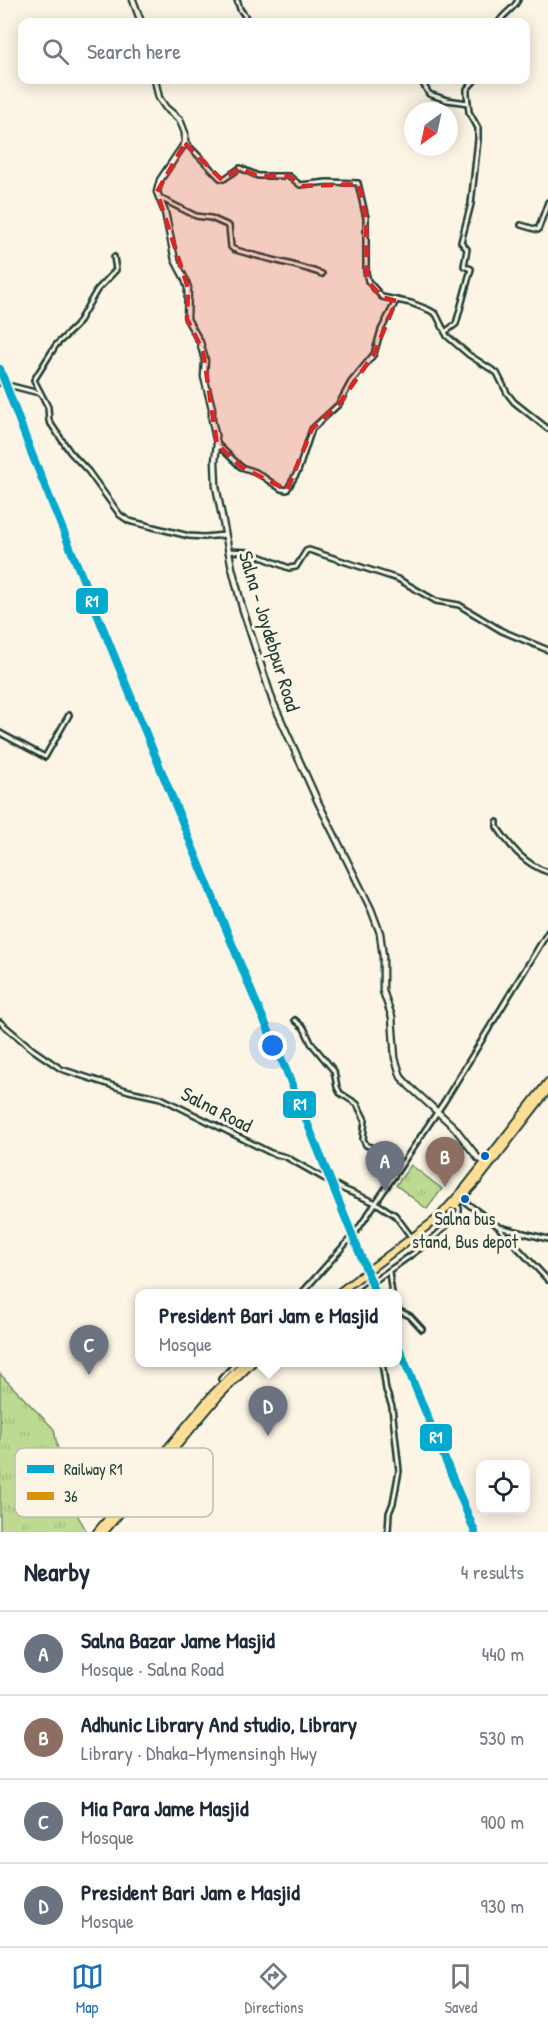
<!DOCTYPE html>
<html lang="en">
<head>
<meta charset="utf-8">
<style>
  :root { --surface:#fff; --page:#f6f6f7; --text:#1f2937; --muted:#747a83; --line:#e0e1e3; --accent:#1f6fb2 }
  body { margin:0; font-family:"Patrick Hand",sans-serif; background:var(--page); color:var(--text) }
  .controls { position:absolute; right:18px; bottom:18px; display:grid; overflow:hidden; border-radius:12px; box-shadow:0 3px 15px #0003 }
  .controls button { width:54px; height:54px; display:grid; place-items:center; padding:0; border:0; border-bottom:2px solid var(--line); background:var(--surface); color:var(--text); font:30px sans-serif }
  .compass { position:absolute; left:404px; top:102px; width:54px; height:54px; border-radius:50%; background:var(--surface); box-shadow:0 3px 15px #0003; rotate:213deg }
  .you { position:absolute; left:273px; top:1046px; width:21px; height:21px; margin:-15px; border:4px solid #fff; border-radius:50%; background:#1a73e8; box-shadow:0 0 0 9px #1a73e833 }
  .badge { display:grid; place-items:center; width:39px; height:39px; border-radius:50%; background:var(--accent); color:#fff; font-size:20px; font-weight:700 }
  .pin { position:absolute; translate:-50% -50px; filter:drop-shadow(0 2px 3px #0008) }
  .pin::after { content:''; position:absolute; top:32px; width:21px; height:18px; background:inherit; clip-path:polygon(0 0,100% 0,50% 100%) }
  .popup { position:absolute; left:135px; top:1289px; width:267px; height:78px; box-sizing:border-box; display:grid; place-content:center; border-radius:12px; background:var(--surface); filter:drop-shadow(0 2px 4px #0005); font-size:20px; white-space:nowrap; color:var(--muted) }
  .popup b { font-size:22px; color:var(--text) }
  .popup::after { content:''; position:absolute; left:50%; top:100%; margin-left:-12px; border:12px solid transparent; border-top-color:var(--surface) }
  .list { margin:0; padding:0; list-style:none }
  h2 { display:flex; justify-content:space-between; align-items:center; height:78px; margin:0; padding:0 24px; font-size:26px }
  h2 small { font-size:20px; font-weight:400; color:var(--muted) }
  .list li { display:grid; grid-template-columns:39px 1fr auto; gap:18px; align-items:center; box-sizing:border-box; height:84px; padding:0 24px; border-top:2px solid var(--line) }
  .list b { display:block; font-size:22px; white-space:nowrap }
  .list p { margin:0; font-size:20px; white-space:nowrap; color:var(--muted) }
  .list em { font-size:20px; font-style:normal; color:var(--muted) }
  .icon { flex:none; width:33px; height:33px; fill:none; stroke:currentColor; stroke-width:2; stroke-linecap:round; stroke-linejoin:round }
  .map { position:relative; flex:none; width:548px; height:1532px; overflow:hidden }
  .search { position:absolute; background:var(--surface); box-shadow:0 3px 15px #0003; left:18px; right:18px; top:18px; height:66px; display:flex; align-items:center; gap:15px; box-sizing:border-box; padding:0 21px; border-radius:12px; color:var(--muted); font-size:22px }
  .sheet { height:414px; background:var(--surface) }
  nav { display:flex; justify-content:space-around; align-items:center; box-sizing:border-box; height:84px; border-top:2px solid var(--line); background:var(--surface); font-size:16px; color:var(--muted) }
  nav a { display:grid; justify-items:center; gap:3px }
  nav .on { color:var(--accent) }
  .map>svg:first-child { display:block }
  .grass { fill:url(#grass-tufts); stroke:#6e8c62; stroke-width:1.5 }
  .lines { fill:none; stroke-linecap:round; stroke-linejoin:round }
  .minor-casing { stroke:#1f3d34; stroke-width:8 }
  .secondary-casing { stroke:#1f3d34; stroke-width:9 }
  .trunk-casing { stroke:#1f3d34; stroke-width:10 }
  .minor { stroke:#fcf5e5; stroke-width:3 }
  .secondary { stroke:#fcf5e5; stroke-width:4.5 }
  .trunk { stroke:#fdde96; stroke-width:6 }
  .rail-1-casing { stroke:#fcf5e5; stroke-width:12 }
  .rail-1 { stroke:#00a9ce; stroke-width:8 }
  .marked { fill:#d62828; fill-opacity:0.2; stroke:#d62828; stroke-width:4.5; stroke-dasharray:12 8; stroke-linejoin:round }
  .bus-dot { fill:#0065bd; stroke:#fcf5e5; stroke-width:2 }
  .labels { text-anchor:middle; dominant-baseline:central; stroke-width:6; stroke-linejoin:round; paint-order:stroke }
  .bus-label { font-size:18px; fill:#1f3d34; stroke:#fcf5e5 }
  .street-label { font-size:20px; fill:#1f3d34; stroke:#fcf5e5 }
  .key { fill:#fcf5e5; stroke:#babeb0; stroke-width:1.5 }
  .key-label { font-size:16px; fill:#1f3d34 }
  .line-badge { stroke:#fcf5e5; stroke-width:2 }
  .badge-label { font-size:16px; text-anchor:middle; font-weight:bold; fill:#fff }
</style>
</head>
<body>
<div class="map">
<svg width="548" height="1532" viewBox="0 0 548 1532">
  <defs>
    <pattern id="grass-tufts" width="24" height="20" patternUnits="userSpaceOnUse" patternTransform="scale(1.5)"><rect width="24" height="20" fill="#beda91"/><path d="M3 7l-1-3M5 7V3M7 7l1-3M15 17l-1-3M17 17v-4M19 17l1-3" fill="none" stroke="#a3bc7e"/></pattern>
  </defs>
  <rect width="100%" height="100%" fill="#fcf5e5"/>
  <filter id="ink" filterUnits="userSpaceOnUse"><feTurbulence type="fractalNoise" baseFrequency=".0167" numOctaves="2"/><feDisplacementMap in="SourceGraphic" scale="12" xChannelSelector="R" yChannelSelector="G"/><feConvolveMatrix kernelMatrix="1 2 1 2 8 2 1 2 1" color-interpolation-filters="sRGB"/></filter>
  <g filter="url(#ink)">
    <g class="grass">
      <polygon points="411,1165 442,1189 427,1209 396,1185"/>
      <polygon points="0,1374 54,1429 60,1461 72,1479 78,1516 87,1532 0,1532"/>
    </g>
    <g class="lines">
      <g class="minor-casing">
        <g id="minor">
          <polyline points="237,0 240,9 249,22"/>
          <path d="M 499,22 C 504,13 514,9 518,0"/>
          <polyline points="392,80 401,81 405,80"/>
          <polyline points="421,80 429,94 447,100 468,103"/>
          <polyline points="186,143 220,178 224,179 240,168 258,176 289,176 300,185 327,182 358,183 366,218 366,272 368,281 382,297 411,303 429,310 436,314 447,336 469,355 497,373 507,393 514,402 548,429"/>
          <path d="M 160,198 L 196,216 L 211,218 L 229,226 L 231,247 L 233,249 C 263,259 293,263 322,274"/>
          <polyline points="521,225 538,230 548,202"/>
          <polyline points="114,257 116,270 97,290 76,326 56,345 34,380 48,407 49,421 70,452 88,471 120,515 129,521 189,536 204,537 225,535"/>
          <polyline points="445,332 456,324 471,269 464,266 467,249 461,242 471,204 478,140 478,128 469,112 467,94 467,89 475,80"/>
          <polyline points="0,383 39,393"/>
          <polyline points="217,444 241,467 256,472 281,489 287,490 298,471 312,429 339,404 351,382 374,354 381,330 396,301"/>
          <polyline points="228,551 249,552 289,568 296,567 306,551 309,550 398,579 436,601 459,605 502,631 548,650"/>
          <polyline points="0,733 45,757 69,715"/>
          <path d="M 497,822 L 497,827 C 510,846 525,865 548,872"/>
          <polyline points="295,1020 304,1028 311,1043 334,1071 337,1087 340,1093 357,1104 365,1120 363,1139 366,1145 384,1153 402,1164"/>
          <polyline points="0,1022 32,1049 61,1069 129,1091 161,1098 271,1153 286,1157 343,1189 376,1203 395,1215 412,1238"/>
          <polyline points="461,1199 499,1227 548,1239"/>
          <polyline points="500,1229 548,1280"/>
          <polyline points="389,1272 392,1294"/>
          <polyline points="301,1294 356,1232 444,1102 548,932"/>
          <path d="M 357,1294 C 391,1267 431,1246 459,1212 L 459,1208 L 457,1206"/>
          <polyline points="397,1310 410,1316 422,1329"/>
          <polyline points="382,1362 386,1390 392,1407 399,1471 393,1503 389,1513 388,1532"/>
          <polyline points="221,1379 237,1362"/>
        </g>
      </g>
      <g class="secondary-casing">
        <g id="secondary">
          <polyline points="133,0 141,22"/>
          <polyline points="155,80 159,98 166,108 180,120 185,133 185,143 160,180 157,192 165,212 175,260 185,279 188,288 187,319 200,342 205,360 204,377 212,408 212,420 217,444 215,461 216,486 232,568 242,607 273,702 318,802 371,909 380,933 383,957 383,991 392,1017 395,1058 401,1077 409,1086 454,1127 478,1158 485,1162"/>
        </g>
      </g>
      <g class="trunk-casing">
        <g id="trunk">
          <polyline points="454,1206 479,1179 548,1090"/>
          <polyline points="337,1294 438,1218 464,1189 548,1082"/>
          <polyline points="97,1532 213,1394 245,1362"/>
          <polyline points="104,1532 218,1397 253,1362"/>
        </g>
      </g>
      <use href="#minor" class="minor"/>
      <use href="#secondary" class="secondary"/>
      <use href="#trunk" class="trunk"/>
      <g class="rail-1-casing">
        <g id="rail-1">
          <polyline points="0,369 31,452 255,1000 284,1065 376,1294"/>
          <polyline points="397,1343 475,1532"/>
        </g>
      </g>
      <use href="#rail-1" class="rail-1"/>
    </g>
  </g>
  <path class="marked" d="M 185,143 L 222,180 L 240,168 L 258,176 L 289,176 L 302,186 L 359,184 L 366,218 L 367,280 L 382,297 L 396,301 L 374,354 L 339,404 L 312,429 L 287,490 L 241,467 L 217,444 L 203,351 L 187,319 L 188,288 L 157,192 Z"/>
  <g class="bus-dot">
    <circle cx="485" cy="1156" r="5"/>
    <circle cx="465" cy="1199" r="5"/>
  </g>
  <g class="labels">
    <g class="bus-label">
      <text x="465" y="1218">Salna bus<tspan x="465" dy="23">stand, Bus depot</tspan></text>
    </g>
    <g class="street-label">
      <text transform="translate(270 631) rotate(73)">Salna - Joydebpur Road</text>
      <text transform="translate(217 1109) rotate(27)">Salna Road</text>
    </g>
  </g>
  <rect x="15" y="1448" width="198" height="69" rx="9" class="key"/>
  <rect x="27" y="1465" width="27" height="8" fill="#00a9ce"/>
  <rect x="27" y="1492" width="27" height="8" fill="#d79608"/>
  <g class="key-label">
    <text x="64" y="1475">Railway R1</text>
    <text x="64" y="1502">36</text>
  </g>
  <g class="line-badge">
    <rect x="75" y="587" width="34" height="28" rx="6" fill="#00a9ce"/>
    <rect x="282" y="1090" width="35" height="29" rx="6" fill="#00a9ce"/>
    <rect x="419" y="1423" width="34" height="29" rx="6" fill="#00a9ce"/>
  </g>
  <g class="badge-label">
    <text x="92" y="607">R1</text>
    <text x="300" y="1110">R1</text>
    <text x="436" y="1443">R1</text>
  </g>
</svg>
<div class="controls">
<button><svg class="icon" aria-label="locate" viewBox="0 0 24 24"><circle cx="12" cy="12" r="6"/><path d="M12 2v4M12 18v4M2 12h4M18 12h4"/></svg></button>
</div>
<svg class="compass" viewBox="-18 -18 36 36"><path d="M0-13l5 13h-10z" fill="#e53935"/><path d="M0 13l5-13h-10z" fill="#747a83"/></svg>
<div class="you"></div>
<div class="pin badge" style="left:385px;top:1191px;background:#6b7280">A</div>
<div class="pin badge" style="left:445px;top:1187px;background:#8d6e63">B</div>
<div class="pin badge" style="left:89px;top:1375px;background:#6b7280">C</div>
<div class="pin badge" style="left:268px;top:1436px;background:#6b7280">D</div>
<div class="popup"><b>President Bari Jam e Masjid</b>Mosque</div>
<div class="search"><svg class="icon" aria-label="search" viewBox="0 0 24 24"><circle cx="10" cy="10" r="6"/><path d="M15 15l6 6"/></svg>Search here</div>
</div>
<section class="sheet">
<h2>Nearby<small>4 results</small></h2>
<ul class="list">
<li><span class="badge" style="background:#6b7280">A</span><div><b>Salna Bazar Jame Masjid</b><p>Mosque · Salna Road</p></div><em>440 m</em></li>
<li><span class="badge" style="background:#8d6e63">B</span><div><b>Adhunic Library And studio, Library</b><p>Library · Dhaka-Mymensingh Hwy</p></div><em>530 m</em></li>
<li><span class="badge" style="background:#6b7280">C</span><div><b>Mia Para Jame Masjid</b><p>Mosque</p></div><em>900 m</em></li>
<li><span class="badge" style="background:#6b7280">D</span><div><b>President Bari Jam e Masjid</b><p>Mosque</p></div><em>930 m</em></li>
</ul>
</section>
<nav>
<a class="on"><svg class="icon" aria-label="map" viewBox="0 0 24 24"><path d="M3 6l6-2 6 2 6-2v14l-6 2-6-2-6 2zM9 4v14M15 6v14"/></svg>Map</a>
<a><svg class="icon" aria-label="directions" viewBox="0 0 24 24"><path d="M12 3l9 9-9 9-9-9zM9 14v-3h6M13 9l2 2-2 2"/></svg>Directions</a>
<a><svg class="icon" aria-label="saved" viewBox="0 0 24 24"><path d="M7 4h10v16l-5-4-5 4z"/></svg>Saved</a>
</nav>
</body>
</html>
